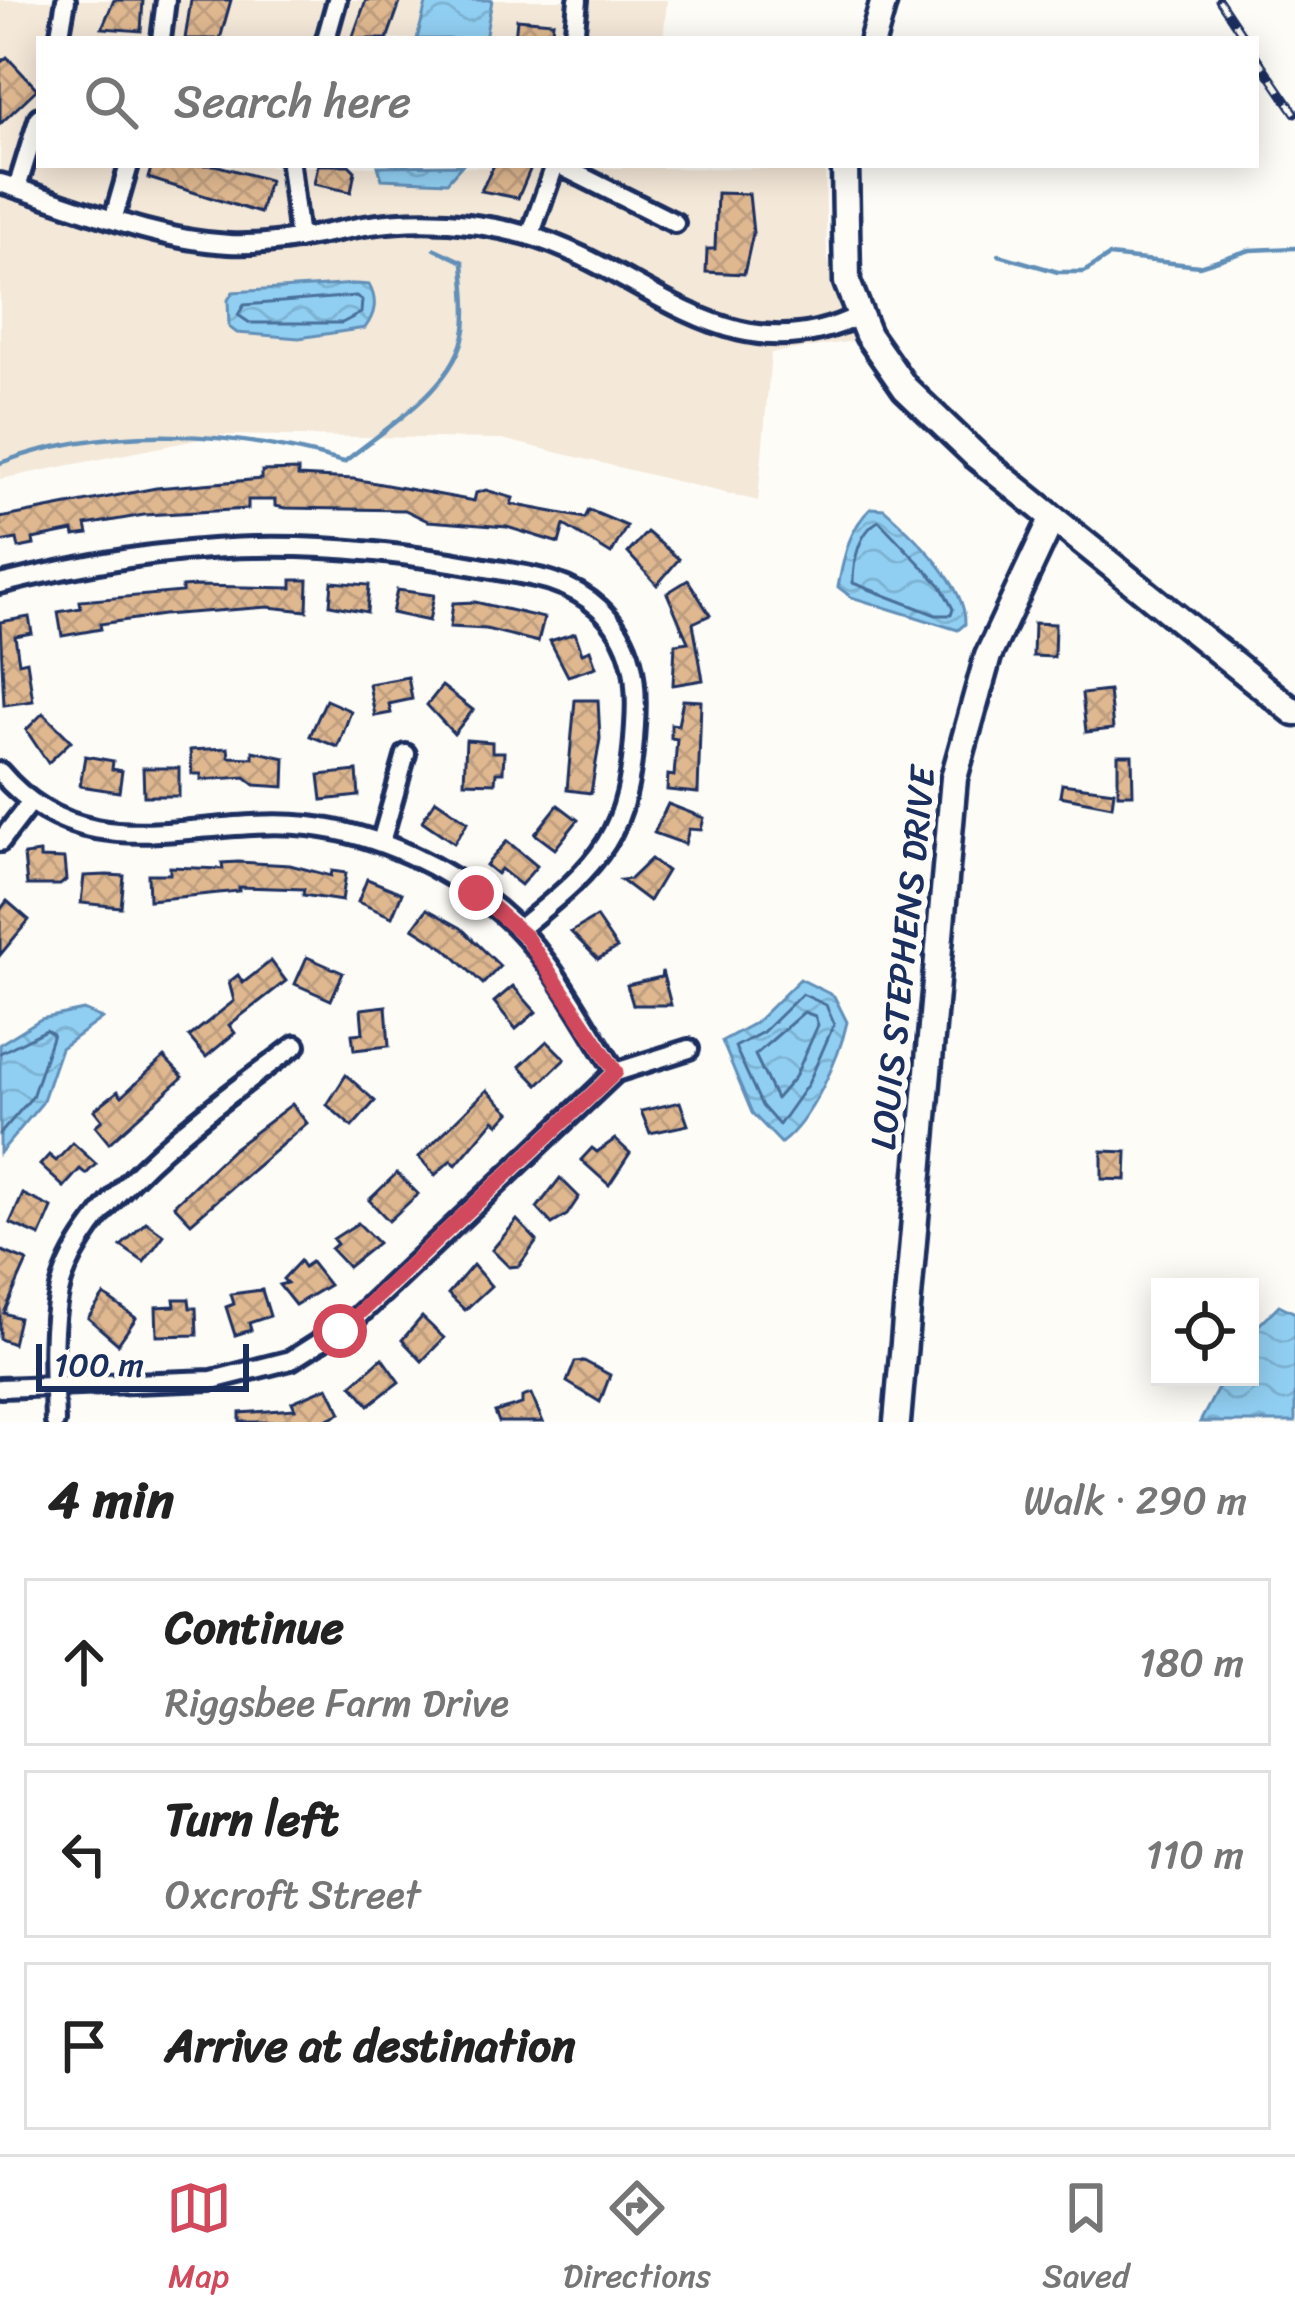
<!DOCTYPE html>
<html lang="en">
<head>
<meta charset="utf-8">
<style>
  :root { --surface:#fff; --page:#f6f6f6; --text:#222; --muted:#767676; --line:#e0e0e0; --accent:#d1495b }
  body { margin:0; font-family:Sriracha,sans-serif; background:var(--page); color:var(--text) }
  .controls { position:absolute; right:36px; bottom:36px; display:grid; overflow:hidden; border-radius:0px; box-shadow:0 6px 30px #0003 }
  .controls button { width:108px; height:108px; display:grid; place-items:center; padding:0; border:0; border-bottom:3px solid var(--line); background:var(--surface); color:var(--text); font:60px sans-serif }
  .scale { position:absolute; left:36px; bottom:30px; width:213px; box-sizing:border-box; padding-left:12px; border:6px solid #1b2f5e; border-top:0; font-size:33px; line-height:42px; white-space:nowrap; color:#1b2f5e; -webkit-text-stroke:9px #fdfcf7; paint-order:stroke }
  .stop { position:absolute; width:36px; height:36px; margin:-27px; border:9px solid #d1495b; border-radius:50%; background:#fff }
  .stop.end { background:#d1495b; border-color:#fff; box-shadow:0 3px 12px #0008 }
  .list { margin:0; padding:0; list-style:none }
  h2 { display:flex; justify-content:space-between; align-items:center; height:156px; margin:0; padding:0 48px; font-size:51px }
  h2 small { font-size:39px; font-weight:400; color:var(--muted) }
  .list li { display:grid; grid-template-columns:78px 1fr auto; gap:36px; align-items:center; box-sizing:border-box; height:168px; margin:0 24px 24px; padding:0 24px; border:3px solid var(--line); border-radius:0px }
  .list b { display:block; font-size:45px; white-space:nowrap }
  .list p { margin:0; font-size:39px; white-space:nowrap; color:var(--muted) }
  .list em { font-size:39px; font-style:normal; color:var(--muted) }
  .icon { flex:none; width:66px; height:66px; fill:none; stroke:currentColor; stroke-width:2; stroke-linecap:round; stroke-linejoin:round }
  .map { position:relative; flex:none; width:1295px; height:1422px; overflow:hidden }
  .search { position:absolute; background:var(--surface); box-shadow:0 6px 30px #0003; left:36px; right:36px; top:36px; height:132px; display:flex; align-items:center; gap:30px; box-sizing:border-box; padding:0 42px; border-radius:0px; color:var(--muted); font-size:45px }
  .sheet { height:732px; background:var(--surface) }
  nav { display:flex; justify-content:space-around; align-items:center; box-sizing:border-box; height:168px; border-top:3px solid var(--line); background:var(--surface); font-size:33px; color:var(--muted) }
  nav a { display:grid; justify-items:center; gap:6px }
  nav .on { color:var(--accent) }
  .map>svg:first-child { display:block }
  .built { fill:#f4e8d8 }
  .water { fill:url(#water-waves); stroke:#628fb7; stroke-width:3 }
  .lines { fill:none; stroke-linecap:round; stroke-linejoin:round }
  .shore { stroke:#4a6f99; stroke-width:3 }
  .stream { stroke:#628fb7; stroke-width:4.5 }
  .building { fill:url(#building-cross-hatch); stroke:#1b2f5e; stroke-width:3 }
  .street-casing { stroke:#1b2f5e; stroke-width:26 }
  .secondary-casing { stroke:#1b2f5e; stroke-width:33 }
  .street { stroke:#fdfcf7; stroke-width:16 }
  .secondary { stroke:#fdfcf7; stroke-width:24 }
  .rail-casing { stroke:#1b2f5e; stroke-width:9 }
  .rail { stroke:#fdfcf7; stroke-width:4.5; stroke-dasharray:14; stroke-linecap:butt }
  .route { stroke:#d1495b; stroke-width:15 }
  .labels { text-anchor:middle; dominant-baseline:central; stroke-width:12; stroke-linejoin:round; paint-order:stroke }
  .street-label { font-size:36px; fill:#1b2f5e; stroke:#fdfcf7 }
</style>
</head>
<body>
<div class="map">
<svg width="1295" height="1422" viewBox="0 0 1295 1422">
  <defs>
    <pattern id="water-waves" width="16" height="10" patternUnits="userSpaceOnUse" patternTransform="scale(3)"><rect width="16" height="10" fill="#91cff2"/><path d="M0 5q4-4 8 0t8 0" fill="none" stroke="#7cb2d2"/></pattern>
    <pattern id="building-cross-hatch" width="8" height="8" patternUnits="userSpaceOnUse" patternTransform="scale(3)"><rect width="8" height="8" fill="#dfb890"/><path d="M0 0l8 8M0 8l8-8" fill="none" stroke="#bf9e7f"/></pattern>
  </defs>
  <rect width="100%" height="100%" fill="#fdfcf7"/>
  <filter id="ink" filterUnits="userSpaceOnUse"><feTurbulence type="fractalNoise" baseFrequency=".00833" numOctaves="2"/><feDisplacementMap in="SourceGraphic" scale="24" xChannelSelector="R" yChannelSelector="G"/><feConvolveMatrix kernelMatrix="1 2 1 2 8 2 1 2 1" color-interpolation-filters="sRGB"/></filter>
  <g filter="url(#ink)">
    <polygon class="built" points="0,0 667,0 663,39 39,39 39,165 825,169 827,256 854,341 771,353 758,501 502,439 221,435 0,479"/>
    <g class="water">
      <polygon points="427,0 492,0 485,39 417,39"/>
      <polygon points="462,165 447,182 382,179 378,166"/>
      <path d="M 356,284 L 369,285 C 378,301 375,314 365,328 L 299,338 L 237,333 L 229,327 L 228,300 L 233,292 Z"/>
      <path d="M 871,508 L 884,509 C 913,535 967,585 965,624 L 958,630 L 851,597 L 838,587 C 844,557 848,530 871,508 Z"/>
      <path d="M 800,979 L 834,996 L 847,1022 C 839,1059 811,1121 781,1143 L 752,1113 L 722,1041 L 755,1023 Z"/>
      <polygon points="83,1010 102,1018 61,1048 42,1103 0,1153 0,1044 41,1019"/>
      <polygon points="1279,1305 1295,1313 1295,1422 1200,1422 1224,1377 1250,1377 1250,1334"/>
    </g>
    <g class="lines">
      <g class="shore">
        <polygon points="356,296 362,300 361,313 342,323 250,323 238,315 244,305"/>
        <path d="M 879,521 L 941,586 L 953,609 L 951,615 L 936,615 L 853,583 C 853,562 859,531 879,521 Z"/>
        <polygon points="802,994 826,1005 834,1024 808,1084 779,1125 762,1106 735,1047 763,1032"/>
        <polygon points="804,1012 815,1016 818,1025 795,1077 776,1099 755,1055"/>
        <polyline points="0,1053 46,1030 53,1034 32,1097 0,1134"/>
      </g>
      <g class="stream">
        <polyline points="999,255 1058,272 1084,272 1109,256 1199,266 1250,250 1295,248"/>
        <path d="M 0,463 C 106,423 237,431 344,462 C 385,428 457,387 465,329 C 468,307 464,283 463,262 L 435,249"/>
      </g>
    </g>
    <g class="building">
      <polygon points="114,0 143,0 141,31 102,28"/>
      <polygon points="191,0 231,0 220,39 185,39"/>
      <polygon points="366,0 401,0 387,39 352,39"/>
      <polygon points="517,19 553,22 551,39 515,39"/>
      <polygon points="7,57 37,89 0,124 0,63"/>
      <polygon points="152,165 215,165 269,180 260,213 148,178"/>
      <polygon points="318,165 349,165 355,171 351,192 314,184"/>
      <polygon points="494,165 532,165 518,198 481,191"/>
      <polygon points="717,193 749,194 753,233 744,274 706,272 707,249 715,249"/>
      <polygon points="298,470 298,476 354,479 474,501 476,493 486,490 513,498 511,504 585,518 589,510 627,526 611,554 564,525 559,543 507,527 428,521 405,510 285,508 275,506 275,500 248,500 248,509 144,515 86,525 88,534 74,536 73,531 33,539 34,545 19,548 17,539 0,542 0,518 156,488 262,479 262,471"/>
      <polygon points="647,532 679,559 657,585 628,553"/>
      <polygon points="292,580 308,580 307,611 268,607 163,615 100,624 101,629 62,636 58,612 81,608 80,601 182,592 182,587 197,586 292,588"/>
      <polygon points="688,580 710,615 693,623 703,680 673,685 675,644 688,642 667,593"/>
      <polygon points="332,582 369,585 367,612 330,605"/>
      <polygon points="397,590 434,595 429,621 392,613"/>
      <polygon points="475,602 544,618 538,642 486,629 450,627 453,603"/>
      <polygon points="29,617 32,633 15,636 19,663 27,661 33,701 4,705 0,622"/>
      <polygon points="1034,623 1055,624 1054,657 1033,656"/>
      <polygon points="575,633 582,653 590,650 596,667 568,676 550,641"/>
      <polygon points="408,677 412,699 389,704 391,713 375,716 369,684"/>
      <polygon points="442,686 473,710 454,734 427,705"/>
      <polygon points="1109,691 1113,729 1086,732 1082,694"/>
      <polygon points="326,700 351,711 338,747 310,736"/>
      <polygon points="575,700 598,700 600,739 591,793 567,790"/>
      <polygon points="683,700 701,701 698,793 667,790 668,775 674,776 677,739 671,738 671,724 678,725"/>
      <polygon points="43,713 71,741 48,763 26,730"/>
      <polygon points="466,740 492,742 492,752 504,752 503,772 496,772 495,783 464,782"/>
      <polygon points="228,748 229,757 253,758 253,751 285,758 284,787 255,785 245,777 201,780 201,774 192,774 190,750"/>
      <polygon points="1118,755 1132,755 1133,794 1118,794"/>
      <polygon points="85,756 113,761 112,769 122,771 119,792 80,786"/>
      <polygon points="143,768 179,768 179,796 144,796"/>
      <polygon points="357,771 359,796 322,800 319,775"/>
      <polygon points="1062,784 1114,791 1112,806 1060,796"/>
      <polygon points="436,800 468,822 454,843 422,821"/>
      <polygon points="668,804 704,818 701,830 689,829 685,844 654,833"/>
      <polygon points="558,805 578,820 555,849 535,834"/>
      <polygon points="507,841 537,866 521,885 501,869 497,874 486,865"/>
      <polygon points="40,853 40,858 64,859 66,880 60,885 27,885 24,855"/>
      <polygon points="651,859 667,871 649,901 621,880 630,879"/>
      <polygon points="238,862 290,865 331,876 332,871 346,873 342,901 303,895 304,889 239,887 239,891 149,900 148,874 170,874 170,867 223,869 222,863"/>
      <polygon points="107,875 124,876 121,907 81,903 84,876"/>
      <polygon points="367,879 402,893 392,917 358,902"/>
      <polygon points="7,901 29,920 0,955 0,910"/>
      <polygon points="427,909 461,928 500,966 483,984 446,949 413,928"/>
      <polygon points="596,917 617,948 598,959 571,932"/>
      <polygon points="307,957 343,973 331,1000 295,984"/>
      <polygon points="271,961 286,981 229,1025 235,1033 206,1057 189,1037 234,1001 229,982 238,975 243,983"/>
      <polygon points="662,971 671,1005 633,1005 627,985 661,977"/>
      <polygon points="513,986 536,1012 516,1029 494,1002"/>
      <polygon points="386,1006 389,1046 354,1050 352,1034 363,1033 361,1009"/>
      <polygon points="547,1041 565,1059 538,1085 520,1066"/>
      <polygon points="164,1057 183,1077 109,1143 95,1126 102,1120 94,1110 118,1091 122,1096"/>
      <polygon points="346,1075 375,1101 352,1127 327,1105"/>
      <polygon points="487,1090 510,1112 499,1124 494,1120 456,1165 451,1160 435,1175 419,1157"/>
      <polygon points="680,1102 688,1125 650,1133 641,1111"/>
      <polygon points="292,1104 307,1123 191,1223 174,1205 233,1149"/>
      <polygon points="615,1139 630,1153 609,1185 581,1160 592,1148 597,1152"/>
      <polygon points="73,1143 96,1164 86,1174 80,1169 64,1187 40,1165 49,1155 56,1161"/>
      <polygon points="1102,1151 1127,1152 1126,1180 1102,1179"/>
      <polygon points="397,1173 418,1194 389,1221 369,1200"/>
      <polygon points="560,1178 579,1197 567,1215 552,1224 537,1208"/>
      <polygon points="23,1194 52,1208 40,1236 10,1223"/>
      <polygon points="517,1220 537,1241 519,1266 509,1267 492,1250"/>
      <polygon points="146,1222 164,1235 144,1262 121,1246"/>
      <polygon points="358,1223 378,1243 348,1267 331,1249 337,1244 333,1239"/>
      <polygon points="0,1250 27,1261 4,1313 19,1318 13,1344 0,1339"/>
      <polygon points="300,1261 304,1267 311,1262 329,1285 295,1305 279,1285 287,1283 283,1279"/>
      <polygon points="473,1265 491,1286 465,1310 448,1294"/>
      <polygon points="262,1290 270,1316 249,1323 251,1330 235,1335 226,1307 234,1304 231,1294"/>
      <polygon points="104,1295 136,1318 118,1344 88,1318"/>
      <polygon points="174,1299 189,1299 190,1308 196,1308 197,1335 157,1336 156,1307 175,1306"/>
      <polygon points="422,1317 444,1338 422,1361 402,1340"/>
      <polygon points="382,1358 399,1382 369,1405 352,1385"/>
      <polygon points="584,1361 610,1375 600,1402 567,1382 575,1362"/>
      <polygon points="328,1387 341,1413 321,1422 240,1422 240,1413 295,1409 292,1402"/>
      <polygon points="531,1394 543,1422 499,1422 495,1412 522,1404 522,1397"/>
    </g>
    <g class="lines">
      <g class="street-casing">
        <g id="street">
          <polyline points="59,39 66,0"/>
          <polyline points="161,39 166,0"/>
          <polyline points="326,39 337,0"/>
          <polyline points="574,39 578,0"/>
          <polyline points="290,165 299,239"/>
          <polyline points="559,165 675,223"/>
          <path d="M 0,183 C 73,205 152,240 229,244 C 276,246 319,234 364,226 C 419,217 474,221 527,235 C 644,268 728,380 858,316"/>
          <polyline points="17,188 39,117"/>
          <polyline points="114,217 129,165"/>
          <polyline points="530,236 555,165"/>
          <path d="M 0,584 C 174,541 305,535 480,567 C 523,575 566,577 599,608 C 634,640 638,681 635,725 C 629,836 603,861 519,929"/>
          <path d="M 0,772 C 86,874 197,814 309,826 C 378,834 444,866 498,910 C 550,953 580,1017 616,1072"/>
          <polyline points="0,842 30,803"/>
          <polyline points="381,842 406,754"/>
          <polyline points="0,1388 212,1380 291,1360 354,1320 616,1072 689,1049"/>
          <path d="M 55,1422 C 54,1381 50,1333 59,1293 C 78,1201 222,1100 296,1045"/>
        </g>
      </g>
      <g class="secondary-casing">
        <g id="secondary">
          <polyline points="873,39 884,0"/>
          <polyline points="845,165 847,282 868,335 905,388 976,456 1295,713"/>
          <polyline points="897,1422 954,778 988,656 1052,519"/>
        </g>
      </g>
      <use href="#street" class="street"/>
      <use href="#secondary" class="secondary"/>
      <g class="rail-casing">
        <g id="rail">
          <polyline points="1219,0 1245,39"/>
          <polyline points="1256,56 1295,113"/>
        </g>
      </g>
      <use href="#rail" class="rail"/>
    </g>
  </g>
  <g class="lines" filter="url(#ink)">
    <polyline class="route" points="340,1331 616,1072 526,937 476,893"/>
  </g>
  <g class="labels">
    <g class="street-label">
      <text transform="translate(903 958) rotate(-84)">LOUIS STEPHENS DRIVE</text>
    </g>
  </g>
</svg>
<div class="controls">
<button><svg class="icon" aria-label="locate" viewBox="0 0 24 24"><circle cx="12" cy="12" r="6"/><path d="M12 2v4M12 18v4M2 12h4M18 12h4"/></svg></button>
</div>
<div class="scale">100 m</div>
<div class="stop" style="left:340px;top:1331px"></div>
<div class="stop end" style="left:476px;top:893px"></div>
<div class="search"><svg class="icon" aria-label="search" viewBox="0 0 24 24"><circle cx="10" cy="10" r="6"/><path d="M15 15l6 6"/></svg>Search here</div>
</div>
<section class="sheet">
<h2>4 min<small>Walk · 290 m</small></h2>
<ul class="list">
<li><svg class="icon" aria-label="ahead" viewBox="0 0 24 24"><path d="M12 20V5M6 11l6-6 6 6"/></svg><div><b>Continue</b><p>Riggsbee Farm Drive</p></div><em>180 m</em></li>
<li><svg class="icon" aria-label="left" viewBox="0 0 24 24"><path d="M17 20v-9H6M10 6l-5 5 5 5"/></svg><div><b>Turn left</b><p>Oxcroft Street</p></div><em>110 m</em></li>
<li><svg class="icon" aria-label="arrive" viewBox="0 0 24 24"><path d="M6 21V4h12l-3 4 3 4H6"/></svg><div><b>Arrive at destination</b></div></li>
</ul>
</section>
<nav>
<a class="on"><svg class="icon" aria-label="map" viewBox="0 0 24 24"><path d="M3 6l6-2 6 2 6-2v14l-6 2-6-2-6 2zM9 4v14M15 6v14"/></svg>Map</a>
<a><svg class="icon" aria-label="directions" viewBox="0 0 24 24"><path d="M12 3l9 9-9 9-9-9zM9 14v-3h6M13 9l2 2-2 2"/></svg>Directions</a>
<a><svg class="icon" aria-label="saved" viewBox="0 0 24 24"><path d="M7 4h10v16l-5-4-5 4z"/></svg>Saved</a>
</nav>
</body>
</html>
